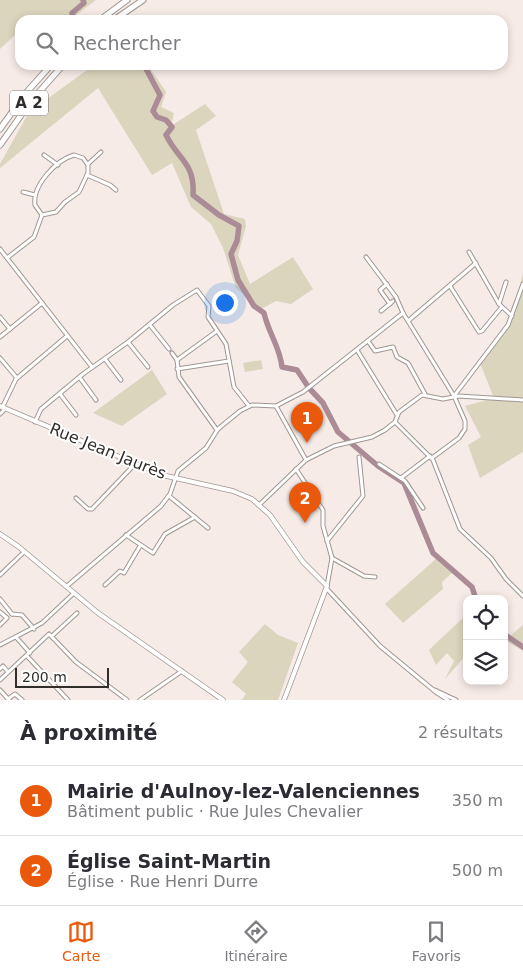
<!DOCTYPE html>
<html lang="fr">
<head>
<meta charset="utf-8">
<style>
  :root { --surface:#fff; --page:#f7f7f7; --text:#2b2b33; --muted:#7c7c81; --line:#e1e1e2; --accent:#ea580c }
  body { margin:0; font-family:"DejaVu Sans",sans-serif; background:var(--page); color:var(--text) }
  .controls { position:absolute; right:15px; bottom:15px; display:grid; overflow:hidden; border-radius:10px; box-shadow:0 2px 8px #0003 }
  .controls button { width:45px; height:45px; display:grid; place-items:center; padding:0; border:0; border-bottom:1px solid var(--line); background:var(--surface); color:var(--text); font:25px sans-serif }
  .scale { position:absolute; left:15px; bottom:12px; width:94px; box-sizing:border-box; padding-left:5px; border:2px solid #312d2b; border-top:0; font-size:14px; line-height:18px; white-space:nowrap; color:#312d2b; -webkit-text-stroke:4px #fff; paint-order:stroke }
  .you { position:absolute; left:224px; top:302px; width:18px; height:18px; margin:-12px; border:4px solid #fff; border-radius:50%; background:#1a73e8; box-shadow:0 0 0 8px #1a73e833 }
  .badge { display:grid; place-items:center; width:32px; height:32px; border-radius:50%; background:var(--accent); color:#fff; font-size:16px; font-weight:700 }
  .pin { position:absolute; translate:-50% -41px; filter:drop-shadow(0 1px 2px #0008) }
  .pin::after { content:''; position:absolute; top:26px; width:18px; height:15px; background:inherit; clip-path:polygon(0 0,100% 0,50% 100%) }
  .list { margin:0; padding:0; list-style:none }
  h2 { display:flex; justify-content:space-between; align-items:center; height:65px; margin:0; padding:0 20px; font-size:21px }
  h2 small { font-size:16px; font-weight:400; color:var(--muted) }
  .list li { display:grid; grid-template-columns:32px 1fr auto; gap:15px; align-items:center; box-sizing:border-box; height:70px; padding:0 20px; border-top:1px solid var(--line) }
  .list b { display:block; font-size:19px; white-space:nowrap }
  .list p { margin:0; font-size:16px; white-space:nowrap; color:var(--muted) }
  .list em { font-size:16px; font-style:normal; color:var(--muted) }
  .icon { flex:none; width:28px; height:28px; fill:none; stroke:currentColor; stroke-width:2; stroke-linecap:round; stroke-linejoin:round }
  .map { position:relative; flex:none; width:523px; height:700px; overflow:hidden }
  .search { position:absolute; background:var(--surface); box-shadow:0 2px 8px #0003; left:15px; right:15px; top:15px; height:55px; display:flex; align-items:center; gap:12px; box-sizing:border-box; padding:0 18px; border-radius:15px; color:var(--muted); font-size:19px }
  .sheet { height:205px; background:var(--surface) }
  nav { display:flex; justify-content:space-around; align-items:center; box-sizing:border-box; height:70px; border-top:1px solid var(--line); background:var(--surface); font-size:14px; color:var(--muted) }
  nav a { display:grid; justify-items:center; gap:2px }
  nav .on { color:var(--accent) }
  .map>svg:first-child { display:block }
  .green { fill:#dbd5be }
  .lines { fill:none; stroke-linecap:round; stroke-linejoin:round }
  .river { stroke:#ab8b96; stroke-width:5.5 }
  .minor-casing { stroke:#9f9692; stroke-width:5 }
  .tertiary-casing { stroke:#9f9692; stroke-width:5.5 }
  .motorway-casing { stroke:#9f9692; stroke-width:7 }
  .minor { stroke:#fff; stroke-width:3 }
  .tertiary { stroke:#fff; stroke-width:4 }
  .motorway { stroke:#fff; stroke-width:5 }
  .labels { text-anchor:middle; dominant-baseline:central; stroke-width:4; stroke-linejoin:round; paint-order:stroke }
  .shield { fill:#fff; stroke:#6f6c6b; stroke-width:1 }
  .shield-label { font-size:15px; font-weight:bold; fill:#312d2b }
  .street-label { font-size:16px; fill:#312d2b; stroke:#fff }
</style>
</head>
<body>
<div class="map">
<svg width="523" height="700" viewBox="0 0 523 700">
  <rect width="100%" height="100%" fill="#f6ebe7"/>
  <g class="green">
    <polygon points="0,0 96,0 70,20 20,20 20,30 0,49"/>
    <polygon points="94,65 148,65 166,92 161,107 174,113 171,126 205,104 216,116 196,130 224,214 245,219 246,226 238,255 250,284 293,257 313,289 291,304 276,301 261,309 236,288 223,248 211,224 191,207 172,163 152,175 98,88 0,168 0,164 29,112"/>
    <polygon points="523,273 523,452 480,478 468,445 481,437 465,406 494,398 480,363 509,327"/>
    <polygon points="261,360 263,369 245,372 243,363"/>
    <polygon points="152,370 167,394 122,426 93,413"/>
    <polygon points="436,559 452,573 442,582 443,589 403,623 385,604"/>
    <polygon points="467,614 467,654 445,679 454,661 447,653 436,665 429,650"/>
    <polygon points="265,624 278,635 298,643 278,700 242,700 246,694 232,682 248,662 239,652"/>
    <polygon points="523,625 523,651 504,640 504,632 510,636"/>
  </g>
  <g class="lines">
    <g class="river">
      <polyline points="74,20 72,13 84,3 83,0"/>
      <path d="M 140,65 L 145,67 L 160,95 L 153,111 L 157,117 L 166,120 L 172,127 L 166,135 C 179,161 195,163 193,195 L 219,215 L 239,226 L 237,241 L 231,254 L 238,280 L 254,306 L 264,313 C 268,332 280,347 282,367 L 297,370 L 309,388 L 323,403 L 338,432 L 378,466 L 404,483 L 433,553 L 472,587 L 476,599"/>
      <polyline points="504,634 523,647"/>
    </g>
    <g class="minor-casing">
      <g id="minor">
        <polyline points="44,155 58,165"/>
        <path d="M 74,155 L 83,158 L 88,165 L 88,173 L 79,192 L 65,202 L 56,212 L 42,215 L 35,205 C 32,186 56,160 74,155 Z"/>
        <polyline points="88,164 101,152"/>
        <polyline points="87,175 110,185 116,190"/>
        <polyline points="23,192 35,195"/>
        <polyline points="0,249 92,367"/>
        <polyline points="469,252 499,304"/>
        <polyline points="366,257 396,297 403,313 454,396 465,421 465,429 459,438 432,458"/>
        <polyline points="7,258 34,237 42,215"/>
        <polyline points="506,282 499,304 512,316"/>
        <polyline points="387,284 380,290 390,304"/>
        <polyline points="450,286 479,332 482,331 501,308"/>
        <polyline points="381,311 393,301"/>
        <polyline points="0,317 10,329"/>
        <polyline points="408,321 476,263"/>
        <polyline points="150,325 169,349"/>
        <polyline points="0,337 42,303"/>
        <polyline points="368,341 375,351 393,347 397,357 408,363 425,394"/>
        <polyline points="128,342 148,367"/>
        <polyline points="357,350 397,415"/>
        <polyline points="172,353 177,360 179,377 217,430"/>
        <polyline points="0,358 17,378"/>
        <polyline points="105,359 121,380"/>
        <polyline points="177,360 217,331"/>
        <polyline points="177,369 229,361"/>
        <polyline points="80,378 96,400"/>
        <polyline points="60,394 76,415"/>
        <polyline points="454,396 508,325 523,284"/>
        <polyline points="276,406 306,460"/>
        <polyline points="2,408 16,379 67,336"/>
        <polyline points="0,414 5,409"/>
        <polyline points="35,422 41,409 83,374 128,342 173,305 197,290 209,306 208,317 226,344 234,387 249,406"/>
        <polyline points="395,422 433,460 460,529 491,558 506,579 523,596"/>
        <polyline points="379,464 405,481 423,508"/>
        <polyline points="296,469 323,510 323,526 332,558 327,586"/>
        <polyline points="401,478 430,456"/>
        <polyline points="169,496 208,528"/>
        <polyline points="76,498 88,509 92,509 135,464"/>
        <polyline points="260,504 306,460 334,446 372,437 385,430 395,422 399,412 422,395 443,399 459,396 523,400"/>
        <polyline points="126,535 153,553 165,534 195,517"/>
        <polyline points="327,541 363,496 359,457"/>
        <polyline points="332,558 364,576 375,577"/>
        <polyline points="0,575 24,552"/>
        <polyline points="105,585 120,571 124,573 140,546"/>
        <polyline points="67,586 161,506 170,494 178,471 206,448 218,429 240,411 252,405 276,406 303,392 403,313"/>
        <polyline points="327,589 380,646 437,693 448,700"/>
        <polyline points="0,599 12,614"/>
        <polyline points="0,612 7,618 0,625"/>
        <polyline points="12,614 22,615 34,629"/>
        <polyline points="52,636 77,613"/>
        <polyline points="16,637 30,653"/>
        <polyline points="0,645 42,623 74,593"/>
        <polyline points="27,656 68,700"/>
        <polyline points="0,669 3,666 8,672"/>
        <polyline points="0,680 49,634 76,662 127,700"/>
        <polyline points="0,690 9,700"/>
        <polyline points="435,690 456,700"/>
        <polyline points="8,699 15,694 22,700"/>
        <polyline points="140,700 182,671"/>
      </g>
    </g>
    <g class="tertiary-casing">
      <g id="tertiary">
        <polyline points="0,406 162,475 233,491 252,499 270,515 303,562 327,586 284,700"/>
        <polyline points="0,534 19,547 98,613 223,700"/>
      </g>
    </g>
    <g class="motorway-casing">
      <g id="motorway">
        <polyline points="100,20 127,0"/>
        <polyline points="114,20 143,0"/>
        <polyline points="0,129 25,94 51,65"/>
        <polyline points="0,145 31,101 63,65"/>
      </g>
    </g>
    <use href="#minor" class="minor"/>
    <use href="#tertiary" class="tertiary"/>
    <use href="#motorway" class="motorway"/>
  </g>
  <g class="labels">
    <rect class="shield" x="10" y="90.5" width="38" height="25" rx="4"/>
    <g class="shield-label">
      <text x="29" y="103">A 2</text>
    </g>
    <g class="street-label">
      <text transform="translate(108 451) rotate(22)">Rue Jean Jaurès</text>
    </g>
  </g>
</svg>
<div class="controls">
<button><svg class="icon" aria-label="locate" viewBox="0 0 24 24"><circle cx="12" cy="12" r="6"/><path d="M12 2v4M12 18v4M2 12h4M18 12h4"/></svg></button>
<button><svg class="icon" aria-label="layers" viewBox="0 0 24 24"><path d="M12 4l9 5-9 5-9-5zM3 14l9 5 9-5"/></svg></button>
</div>
<div class="scale">200 m</div>
<div class="you"></div>
<div class="pin badge" style="left:307px;top:443px">1</div>
<div class="pin badge" style="left:305px;top:523px">2</div>
<div class="search"><svg class="icon" aria-label="search" viewBox="0 0 24 24"><circle cx="10" cy="10" r="6"/><path d="M15 15l6 6"/></svg>Rechercher</div>
</div>
<section class="sheet">
<h2>À proximité<small>2 résultats</small></h2>
<ul class="list">
<li><span class="badge">1</span><div><b>Mairie d'Aulnoy-lez-Valenciennes</b><p>Bâtiment public · Rue Jules Chevalier</p></div><em>350 m</em></li>
<li><span class="badge">2</span><div><b>Église Saint-Martin</b><p>Église · Rue Henri Durre</p></div><em>500 m</em></li>
</ul>
</section>
<nav>
<a class="on"><svg class="icon" aria-label="map" viewBox="0 0 24 24"><path d="M3 6l6-2 6 2 6-2v14l-6 2-6-2-6 2zM9 4v14M15 6v14"/></svg>Carte</a>
<a><svg class="icon" aria-label="directions" viewBox="0 0 24 24"><path d="M12 3l9 9-9 9-9-9zM9 14v-3h6M13 9l2 2-2 2"/></svg>Itinéraire</a>
<a><svg class="icon" aria-label="saved" viewBox="0 0 24 24"><path d="M7 4h10v16l-5-4-5 4z"/></svg>Favoris</a>
</nav>
</body>
</html>
